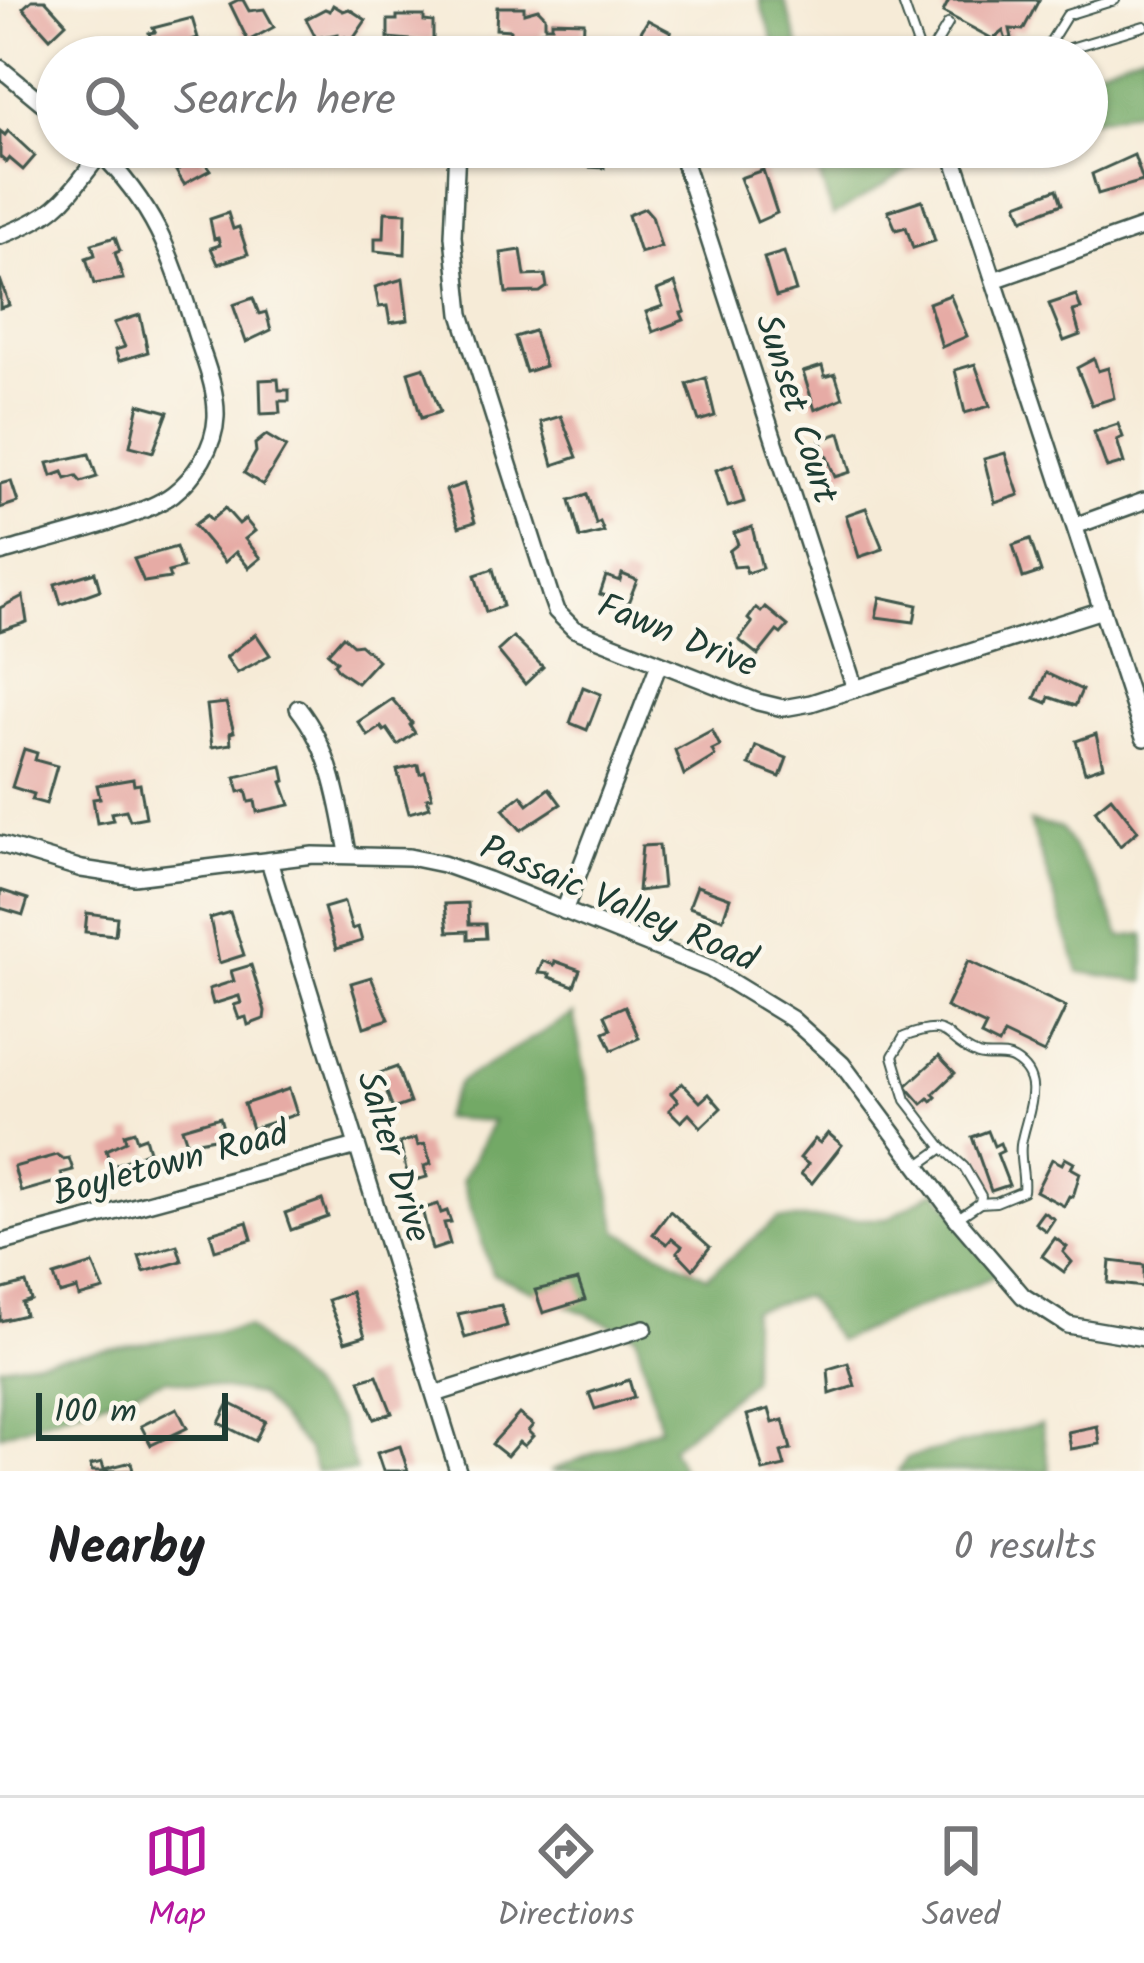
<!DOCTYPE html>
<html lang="en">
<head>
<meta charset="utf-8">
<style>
  :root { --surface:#fff; --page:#f6f6f6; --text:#202124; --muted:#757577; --line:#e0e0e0; --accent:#b5179e }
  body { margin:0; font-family:Kalam,sans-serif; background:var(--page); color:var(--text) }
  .scale { position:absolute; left:36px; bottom:30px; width:192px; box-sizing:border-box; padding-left:12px; border:6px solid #1f3d34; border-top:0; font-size:33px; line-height:42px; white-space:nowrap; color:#1f3d34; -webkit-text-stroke:9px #fbf7ec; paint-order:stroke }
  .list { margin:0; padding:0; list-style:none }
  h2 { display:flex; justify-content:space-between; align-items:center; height:156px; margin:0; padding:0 48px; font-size:51px }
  h2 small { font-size:39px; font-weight:400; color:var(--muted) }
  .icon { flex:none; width:66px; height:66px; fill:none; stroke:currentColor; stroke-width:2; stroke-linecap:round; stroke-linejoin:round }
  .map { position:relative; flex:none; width:1144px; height:1471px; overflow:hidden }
  .search { position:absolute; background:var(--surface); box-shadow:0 3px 9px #0004; left:36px; right:36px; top:36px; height:132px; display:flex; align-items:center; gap:30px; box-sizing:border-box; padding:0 42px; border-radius:66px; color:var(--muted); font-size:45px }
  .sheet { height:324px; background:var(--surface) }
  nav { display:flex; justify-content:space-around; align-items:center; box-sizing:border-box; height:168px; border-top:3px solid var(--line); background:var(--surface); font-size:33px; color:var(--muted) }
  nav a { display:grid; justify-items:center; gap:6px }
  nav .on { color:var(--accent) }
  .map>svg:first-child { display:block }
  .forest { fill:#73a966; stroke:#49734d; stroke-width:3 }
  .building { fill:#e6aba5 }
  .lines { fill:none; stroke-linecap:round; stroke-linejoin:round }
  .service-casing { stroke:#3f574c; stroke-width:12 }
  .minor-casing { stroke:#3f574c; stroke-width:20 }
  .service { stroke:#fff; stroke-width:8 }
  .minor { stroke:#fff; stroke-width:15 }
  .labels { text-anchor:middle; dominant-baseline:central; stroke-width:9; stroke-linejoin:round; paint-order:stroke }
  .street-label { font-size:36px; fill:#1f3d34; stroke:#fbf7ec }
</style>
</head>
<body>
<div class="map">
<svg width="1144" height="1471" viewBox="0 0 1144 1471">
  <rect width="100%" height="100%" fill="#fbf7ec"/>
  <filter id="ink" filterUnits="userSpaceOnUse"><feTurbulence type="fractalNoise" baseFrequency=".00833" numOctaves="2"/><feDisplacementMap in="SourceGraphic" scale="24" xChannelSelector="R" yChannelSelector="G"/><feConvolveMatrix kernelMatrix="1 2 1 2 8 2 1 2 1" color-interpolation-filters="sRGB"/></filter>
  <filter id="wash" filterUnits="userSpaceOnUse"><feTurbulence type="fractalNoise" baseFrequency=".004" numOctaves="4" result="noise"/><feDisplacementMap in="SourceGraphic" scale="48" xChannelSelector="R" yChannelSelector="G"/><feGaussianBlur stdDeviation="2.7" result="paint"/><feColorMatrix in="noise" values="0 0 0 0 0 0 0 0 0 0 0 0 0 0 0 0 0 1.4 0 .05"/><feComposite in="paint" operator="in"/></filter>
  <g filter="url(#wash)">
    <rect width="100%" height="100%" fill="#f6ebd7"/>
    <g class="forest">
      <polygon points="759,0 784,0 803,57 779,57"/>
      <polygon points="1144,51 1144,109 1087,121 1087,72"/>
      <polygon points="810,147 853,147 868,153 883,147 955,147 940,150 833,216"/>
      <polygon points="1030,822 1061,828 1100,890 1121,937 1144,934 1144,982 1079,972"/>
      <polygon points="573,1014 618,1231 707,1277 778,1219 887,1219 936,1190 1007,1271 838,1341 805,1296 752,1310 751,1380 671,1448 683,1471 550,1471 660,1427 636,1335 492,1274 462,1180 493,1121 442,1118 459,1082"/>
      <polygon points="247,1327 339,1419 356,1471 316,1471 308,1450 259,1395 167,1379 0,1435 0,1366"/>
      <polygon points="1041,1424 1050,1471 898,1471 907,1458"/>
    </g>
    <g id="blocks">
      <g class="building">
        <polygon points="32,0 45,0 66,23 50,38 23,8"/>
        <polygon points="238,0 243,0 249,11 264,9 274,27 248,41 230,4"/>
        <polygon points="949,0 1039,0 1023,30 1010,29 1012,38 1006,40 1003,31 993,39 943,12"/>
        <polygon points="333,5 343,11 349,9 366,20 351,42 345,37 338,40 338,34 316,38 306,19 325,9 330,11"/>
        <polygon points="497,7 524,7 524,13 538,9 545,16 545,26 552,26 552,21 584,22 583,45 552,44 552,31 542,31 542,45 518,45 518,40 509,40 510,30 496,29"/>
        <polygon points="397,16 424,16 424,21 433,22 433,42 388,38 388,20 397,20"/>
        <polygon points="192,18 198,38 168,47 159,48 157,41 152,43 149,33 155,32 153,28"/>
        <polygon points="648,20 671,32 667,39 677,45 670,57 655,57 633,45"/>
        <polygon points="0,131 5,135 8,131 35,156 23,170 9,158 6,162 0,157"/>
        <polygon points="169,147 210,147 200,153 210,170 184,184 176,171 181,168"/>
        <polygon points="257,147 297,147 297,154 257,153"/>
        <polygon points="371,147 410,147 410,155 370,153"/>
        <polygon points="504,147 545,147 545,159 540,159 539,167 513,166 513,158 504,158"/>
        <polygon points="577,147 618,147 617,161 604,161 604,168 589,167 590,160 577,160"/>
        <polygon points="1134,155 1143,181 1098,194 1092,174"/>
        <polygon points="763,170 777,213 757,222 740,178"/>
        <polygon points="1057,189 1062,204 1023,219 1017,204"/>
        <polygon points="922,200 935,241 913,248 906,227 896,230 888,211"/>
        <polygon points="645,208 652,216 661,247 640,253 628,215"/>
        <polygon points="385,212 406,213 405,254 375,251 375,238 384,238"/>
        <polygon points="228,213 233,229 239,227 248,254 218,264 211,248 220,245 218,238 214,239 210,219"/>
        <polygon points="115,237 120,251 115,253 123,279 94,284 86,258 95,255 92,244"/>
        <polygon points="521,250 525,276 545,275 547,287 540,292 506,293 501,253"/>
        <polygon points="784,252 796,291 776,297 764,258"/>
        <polygon points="0,279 9,305 0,308"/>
        <polygon points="403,279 408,320 390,323 387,306 379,307 375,287"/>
        <polygon points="675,283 685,312 681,313 684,320 653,332 646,312 663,306 657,290"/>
        <polygon points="950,295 967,336 942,347 929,303"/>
        <polygon points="1076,295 1081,309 1073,311 1080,335 1064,341 1049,304"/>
        <polygon points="253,298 259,314 266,312 271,330 246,342 233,305"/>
        <polygon points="140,315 148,352 119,361 115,350 125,347 114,323"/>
        <polygon points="534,331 545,366 526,372 515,337"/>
        <polygon points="1094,359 1098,371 1108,368 1114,398 1092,405 1077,368"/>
        <polygon points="975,364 990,406 965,413 955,370"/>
        <polygon points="822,366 825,377 835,374 843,398 815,410 803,372"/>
        <polygon points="424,367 440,412 421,418 408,372"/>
        <polygon points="706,378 715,416 699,421 687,384"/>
        <polygon points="278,379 279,390 289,390 289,401 279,401 280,413 261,414 260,380"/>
        <polygon points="139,404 168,412 153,452 130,446"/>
        <polygon points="561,416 577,457 553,465 541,422"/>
        <polygon points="1118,424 1123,437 1117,440 1124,463 1107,468 1094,432"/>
        <polygon points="840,433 851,472 835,477 820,440"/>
        <polygon points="266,435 286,447 263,485 244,473 256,452 255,444"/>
        <polygon points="1005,453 1019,495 995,503 984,459"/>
        <polygon points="89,454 97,477 81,482 76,476 66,479 63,472 52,476 48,463"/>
        <polygon points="733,464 744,502 728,507 716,470"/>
        <polygon points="11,481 18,502 0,508 0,484"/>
        <polygon points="464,484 475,522 459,527 446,490"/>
        <polygon points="587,494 596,524 600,522 604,532 580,538 570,500"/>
        <polygon points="225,508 239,524 245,519 255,531 245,539 261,558 249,568 236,552 225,562 194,525 207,515 211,520"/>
        <polygon points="866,508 883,549 859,557 846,515"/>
        <polygon points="752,527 762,568 747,573 745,566 734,567 729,551 738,544 734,533"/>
        <polygon points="1030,539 1041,572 1023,578 1013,545"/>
        <polygon points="176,547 183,568 168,572 170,578 144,582 134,559"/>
        <polygon points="493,569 503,606 486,612 475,575"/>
        <polygon points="95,572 100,590 61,604 55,584"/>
        <polygon points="622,574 637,580 628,603 600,594 606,576 620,581"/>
        <polygon points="23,596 27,622 0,631 0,608"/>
        <polygon points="880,597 917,605 914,622 876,617"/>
        <polygon points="765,607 788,626 781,634 777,631 758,655 739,640 752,623 748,619 756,608 761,612"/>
        <polygon points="256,634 270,655 237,673 226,657"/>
        <polygon points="343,636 353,645 360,644 378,660 357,683 339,671 334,664 337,661 328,653"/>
        <polygon points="513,637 543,667 525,684 498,651"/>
        <polygon points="1046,673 1082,690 1075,706 1049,697 1047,703 1035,698"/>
        <polygon points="583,687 601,694 587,730 570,723"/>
        <polygon points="392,699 412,723 410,725 415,733 398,745 387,729 384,731 381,727 368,736 358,722"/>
        <polygon points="226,703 234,732 230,733 231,744 212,747 207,705"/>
        <polygon points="712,730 720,746 712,750 715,756 684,775 675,750"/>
        <polygon points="1096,734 1103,766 1085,772 1076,741"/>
        <polygon points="756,746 787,758 780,777 749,765"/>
        <polygon points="24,749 37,753 35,760 57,766 46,804 32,800 34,794 12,787"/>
        <polygon points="418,765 420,774 425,772 432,797 427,798 430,807 409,813 397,770"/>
        <polygon points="282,766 285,781 282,782 290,805 257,812 255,801 249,802 246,790 239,792 235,777"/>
        <polygon points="133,779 134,785 140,784 146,817 130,820 126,810 111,813 113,820 97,823 93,799 100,798 97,785"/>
        <polygon points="549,788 561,804 521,830 503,809 521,795 528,804"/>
        <polygon points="1111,797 1138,831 1120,846 1095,810"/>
        <polygon points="659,845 663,888 638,891 642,846"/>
        <polygon points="697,886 730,898 723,919 689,907"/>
        <polygon points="0,890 28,899 23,915 0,908"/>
        <polygon points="344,902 352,929 358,927 362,941 336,949 324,908"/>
        <polygon points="468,903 469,924 485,924 486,938 468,939 468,931 448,932 445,904"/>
        <polygon points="230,912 244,955 219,963 210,918"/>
        <polygon points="87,913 117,917 115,935 85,932"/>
        <polygon points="543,961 554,965 555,961 580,970 574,986 549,977 550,974 538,973"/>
        <polygon points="968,961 1066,1007 1044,1053 1004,1034 999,1045 981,1036 986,1026 946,1007"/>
        <polygon points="251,965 265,1011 264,1019 248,1025 246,1017 239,1019 234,1005 241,1003 239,996 213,1004 209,989 234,981 231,971"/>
        <polygon points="371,977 389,1019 364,1027 351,983"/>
        <polygon points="625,1006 639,1038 612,1050 604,1032 611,1029 605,1015"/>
        <polygon points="939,1056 955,1073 933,1094 936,1097 932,1101 929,1098 922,1104 906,1086"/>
        <polygon points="397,1067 410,1103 393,1109 380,1073"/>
        <polygon points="682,1083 700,1102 709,1094 721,1108 701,1127 689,1114 681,1122 669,1110 678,1101 671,1093"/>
        <polygon points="289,1089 297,1114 252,1129 244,1104"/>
        <polygon points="220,1117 225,1136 187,1143 182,1128"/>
        <polygon points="134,1131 137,1140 145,1137 149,1151 111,1167 106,1150 126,1141 124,1134"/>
        <polygon points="988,1131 994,1146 1000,1143 1003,1151 997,1154 1009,1185 991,1191 972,1137"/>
        <polygon points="828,1133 842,1145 812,1183 801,1174 808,1164 800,1158 815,1139 820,1143"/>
        <polygon points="416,1138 418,1146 425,1144 431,1164 424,1166 427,1177 409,1182 400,1143"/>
        <polygon points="57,1155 63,1159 69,1158 73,1170 61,1173 63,1180 21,1192 14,1167"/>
        <polygon points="1065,1158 1074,1163 1071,1168 1080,1173 1073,1197 1069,1196 1064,1206 1036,1191 1052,1159 1062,1164"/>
        <polygon points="322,1200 328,1217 291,1230 285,1213"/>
        <polygon points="438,1204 441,1213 447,1211 451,1222 444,1223 450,1244 432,1250 422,1209"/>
        <polygon points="670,1211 710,1247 693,1269 677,1252 682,1246 672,1238 667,1244 653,1234"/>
        <polygon points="1043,1212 1054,1219 1046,1231 1035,1223"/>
        <polygon points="247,1222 252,1239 215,1250 210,1233"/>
        <polygon points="1055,1238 1067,1247 1063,1252 1072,1262 1064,1272 1042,1256"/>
        <polygon points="177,1245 182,1261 144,1272 139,1256"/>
        <polygon points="1110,1261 1144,1265 1144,1287 1108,1283"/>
        <polygon points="93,1264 104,1290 79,1297 77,1289 60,1294 54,1276"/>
        <polygon points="578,1280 585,1300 543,1313 535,1290"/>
        <polygon points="26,1283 31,1300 22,1303 25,1315 0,1321 0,1290"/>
        <polygon points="351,1292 365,1336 345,1342 328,1300"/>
        <polygon points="501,1305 507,1326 465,1338 458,1314"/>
        <polygon points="848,1363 855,1386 830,1394 828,1369"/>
        <polygon points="377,1375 392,1413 374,1419 360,1380"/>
        <polygon points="629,1380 634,1397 595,1409 589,1393"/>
        <polygon points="229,1403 265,1421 255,1441 219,1423"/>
        <polygon points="177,1408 187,1428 151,1445 141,1426"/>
        <polygon points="769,1409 773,1423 783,1420 791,1449 781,1452 785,1466 763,1471 747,1415"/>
        <polygon points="519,1414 533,1425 528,1431 533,1436 524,1446 519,1442 507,1456 492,1444"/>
        <polygon points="1097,1426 1100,1444 1071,1449 1068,1432"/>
        <polygon points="400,1446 408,1471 383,1471 377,1453"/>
        <polygon points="102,1462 104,1469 131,1462 133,1471 92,1471 90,1465"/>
      </g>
    </g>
  </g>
  <g filter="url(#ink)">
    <use href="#blocks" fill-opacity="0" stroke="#3f574c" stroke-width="3"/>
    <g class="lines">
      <g class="service-casing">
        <g id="service">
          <polyline points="902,0 922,57"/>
          <polyline points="928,57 948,24"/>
          <polyline points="1040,57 1144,26"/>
          <polyline points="1041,57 1067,15 1115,0"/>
          <path d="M 943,1148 L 906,1100 L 893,1056 L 904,1037 C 954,1018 941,1041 978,1055 C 990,1059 1004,1053 1014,1060 C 1048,1080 1025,1116 1021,1145 C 1019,1160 1025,1176 1023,1191 L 996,1202 L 980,1203"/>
          <polyline points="919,1165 943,1148 964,1167 981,1196 980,1203 958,1218"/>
        </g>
      </g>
      <g class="minor-casing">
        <g id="minor">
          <polyline points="0,68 57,115"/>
          <polyline points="457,147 453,236 461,314 550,594 556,611 574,629 758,702 783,708 811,703 1102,610"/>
          <polyline points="679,147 855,689"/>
          <polyline points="950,147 1144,738"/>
          <path d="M 0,236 C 62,213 66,197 105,148"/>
          <polyline points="994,280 1144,227"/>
          <polyline points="1075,526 1144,501"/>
          <path d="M 0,553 C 41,541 142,518 173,494 C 195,477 215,446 216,417 C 217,390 205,362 197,337 C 171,255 158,209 95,147"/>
          <path d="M 298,708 C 331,750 339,802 348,853"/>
          <polyline points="0,844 82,869 134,877 313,855 409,857 443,864 488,880 710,969 792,1019 842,1064 957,1219 1023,1296 1068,1325 1144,1338"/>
          <polyline points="269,861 458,1471"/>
          <polyline points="564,911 659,664"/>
          <polyline points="0,1243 357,1146"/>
          <polyline points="435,1394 644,1328"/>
        </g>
      </g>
      <use href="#service" class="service"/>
      <use href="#minor" class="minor"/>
    </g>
  </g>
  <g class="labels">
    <g class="street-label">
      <text transform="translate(795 409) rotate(72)">Sunset Court</text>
      <text transform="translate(677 637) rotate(22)">Fawn Drive</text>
      <text transform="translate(618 905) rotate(23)">Passaic Valley Road</text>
      <text transform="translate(392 1157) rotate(73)">Salter Drive</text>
      <text transform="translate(171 1165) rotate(-15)">Boyletown Road</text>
    </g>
  </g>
</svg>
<div class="scale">100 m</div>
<div class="search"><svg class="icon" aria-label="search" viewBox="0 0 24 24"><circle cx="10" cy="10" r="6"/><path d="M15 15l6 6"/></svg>Search here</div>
</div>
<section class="sheet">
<h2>Nearby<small>0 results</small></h2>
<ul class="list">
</ul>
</section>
<nav>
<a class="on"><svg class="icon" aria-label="map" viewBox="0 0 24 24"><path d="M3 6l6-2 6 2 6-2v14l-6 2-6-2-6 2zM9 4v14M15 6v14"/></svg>Map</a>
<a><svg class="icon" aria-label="directions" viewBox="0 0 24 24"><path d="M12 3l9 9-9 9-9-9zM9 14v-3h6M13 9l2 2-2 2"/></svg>Directions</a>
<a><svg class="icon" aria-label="saved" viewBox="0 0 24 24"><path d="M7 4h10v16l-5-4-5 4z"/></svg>Saved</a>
</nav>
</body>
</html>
